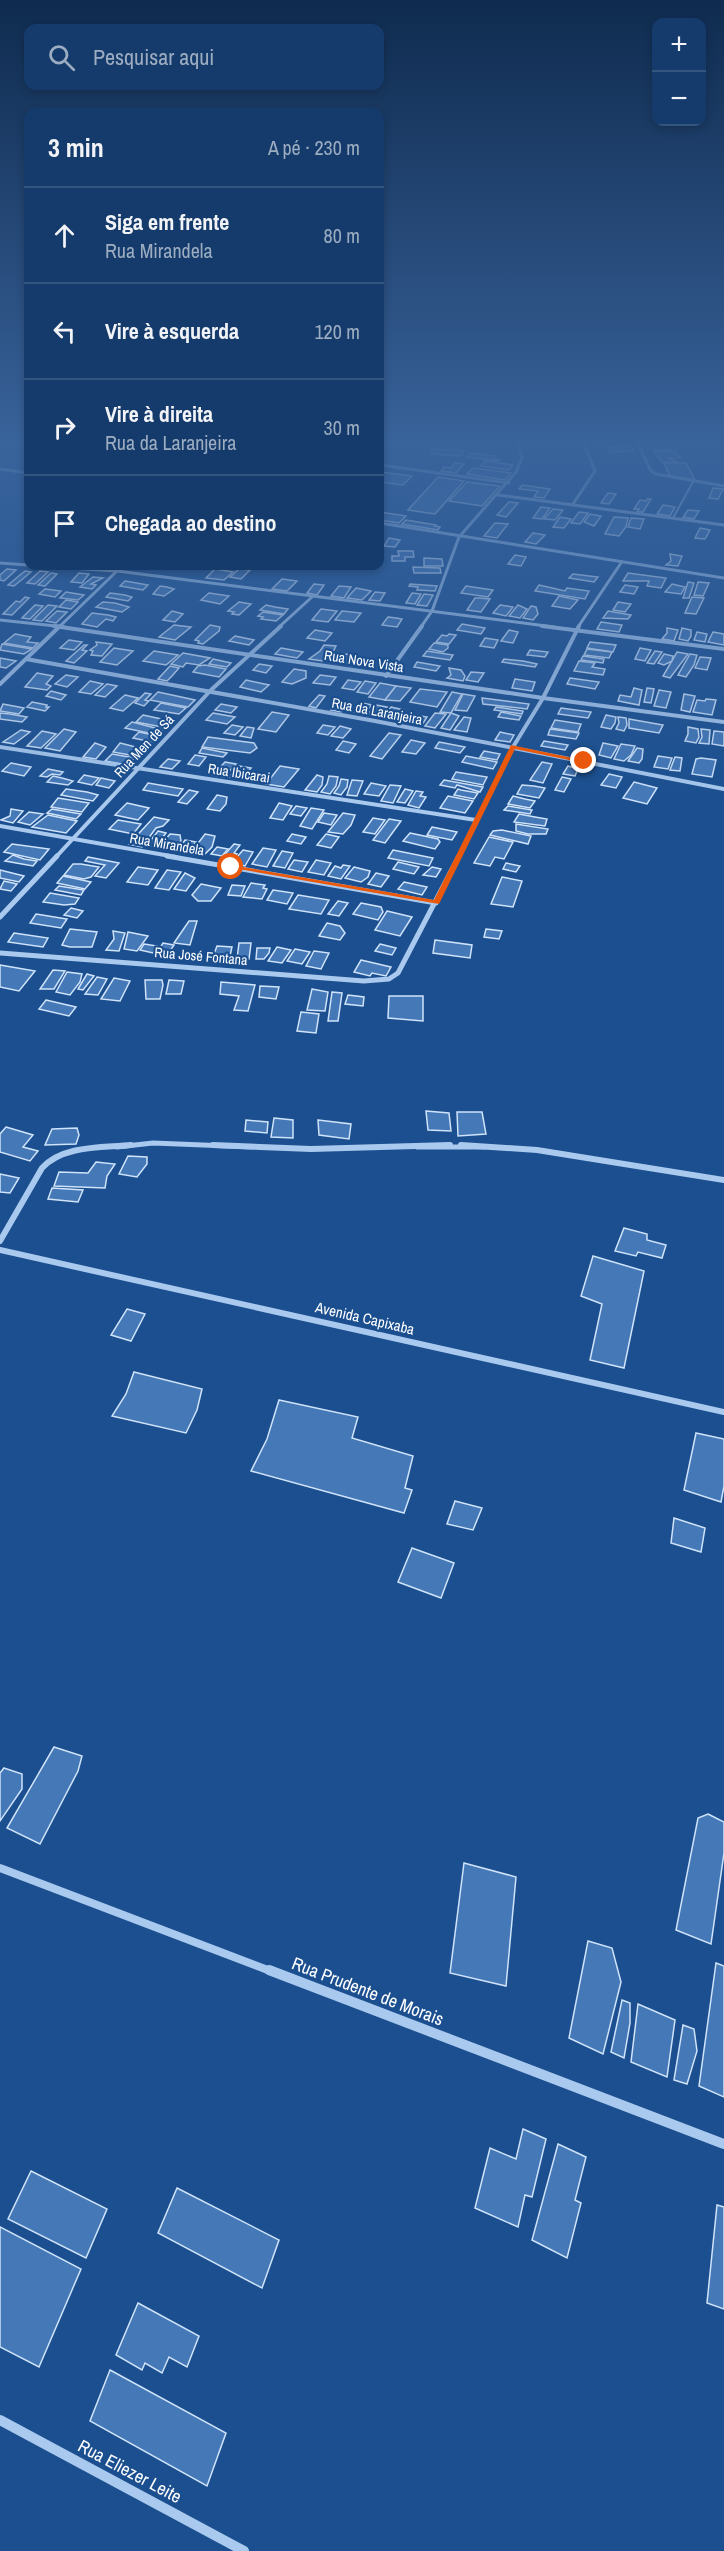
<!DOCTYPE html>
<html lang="pt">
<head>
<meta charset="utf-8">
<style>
  :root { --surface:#143b6b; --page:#1d4271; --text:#f1f3f6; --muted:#9dadc1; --line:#33557e }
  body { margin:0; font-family:"Archivo Narrow",sans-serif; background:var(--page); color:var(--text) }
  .controls { position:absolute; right:18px; top:18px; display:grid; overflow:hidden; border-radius:12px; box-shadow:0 3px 9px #0003 }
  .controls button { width:54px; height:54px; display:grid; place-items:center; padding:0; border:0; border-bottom:2px solid var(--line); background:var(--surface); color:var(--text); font:30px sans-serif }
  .stop { position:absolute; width:18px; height:18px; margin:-14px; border:4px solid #ea580c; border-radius:50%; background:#fff }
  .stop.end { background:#ea580c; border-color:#fff; box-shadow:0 2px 6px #0008 }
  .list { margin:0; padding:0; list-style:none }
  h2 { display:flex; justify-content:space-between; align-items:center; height:78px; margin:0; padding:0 24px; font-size:26px }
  h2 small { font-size:20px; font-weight:400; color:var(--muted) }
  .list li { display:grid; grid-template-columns:39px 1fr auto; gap:18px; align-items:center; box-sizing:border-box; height:96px; padding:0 24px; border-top:2px solid var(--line) }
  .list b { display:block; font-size:22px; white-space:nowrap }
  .list p { margin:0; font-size:20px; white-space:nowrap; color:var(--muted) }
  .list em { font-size:20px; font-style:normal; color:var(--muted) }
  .icon { flex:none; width:33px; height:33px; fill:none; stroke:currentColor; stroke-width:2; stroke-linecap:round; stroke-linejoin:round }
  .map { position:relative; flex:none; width:724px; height:2551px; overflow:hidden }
  .search { position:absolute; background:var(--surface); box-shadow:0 3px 9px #0003; left:24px; top:24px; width:360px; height:66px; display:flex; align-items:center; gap:15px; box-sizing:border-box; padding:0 21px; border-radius:12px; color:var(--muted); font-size:22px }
  .panel { position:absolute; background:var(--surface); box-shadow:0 3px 9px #0003; left:24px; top:108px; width:360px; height:462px; border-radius:12px }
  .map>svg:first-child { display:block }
  .building { fill:#4478b7; stroke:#cfe3fa; stroke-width:1.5 }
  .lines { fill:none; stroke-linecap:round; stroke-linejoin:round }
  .lane { stroke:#a9c9ee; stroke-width:2 }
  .street-far5 { stroke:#a9c9ee; stroke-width:3 }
  .street-far4 { stroke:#a9c9ee; stroke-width:4 }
  .street-far3 { stroke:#a9c9ee; stroke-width:5 }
  .street-far2 { stroke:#a9c9ee; stroke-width:6 }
  .street-far1 { stroke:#a9c9ee; stroke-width:8 }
  .street { stroke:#a9c9ee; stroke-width:10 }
  .route { fill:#ea580c }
  .labels { text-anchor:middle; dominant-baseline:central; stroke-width:4.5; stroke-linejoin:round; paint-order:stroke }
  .far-street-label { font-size:14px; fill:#fff; stroke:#1b4f8f }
  .street-label { font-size:15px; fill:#fff; stroke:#1b4f8f }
  .near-street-label { font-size:18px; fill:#fff; stroke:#1b4f8f }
</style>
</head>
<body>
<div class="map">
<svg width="724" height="2551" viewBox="0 0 724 2551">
  <rect width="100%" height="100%" fill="#1b4f8f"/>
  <g class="building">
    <polygon points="650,444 666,444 670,450 654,451"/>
    <polygon points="631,446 634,451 610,452 607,447"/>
    <polygon points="433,449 463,451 461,456 431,454"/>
    <polygon points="675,451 680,458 667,458 678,462 662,462 654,452"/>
    <polygon points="470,453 495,456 493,459 500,460 498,461 466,457"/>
    <polygon points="485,461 513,465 509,470 481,466"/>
    <polygon points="455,463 464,464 456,473 441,471 444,467 451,468"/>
    <polygon points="664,463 686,463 695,480 670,476"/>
    <polygon points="473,468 511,473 505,480 467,474"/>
    <polygon points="380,472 412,476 403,485 380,482 382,477 380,477"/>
    <polygon points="438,477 464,481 435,514 408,510"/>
    <polygon points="467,482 500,486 482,506 449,501"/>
    <polygon points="522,485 550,489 544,498 534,497 538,491 519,489"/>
    <polygon points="713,488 723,489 718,499 709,498"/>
    <polygon points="608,493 616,494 609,504 601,503"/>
    <polygon points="647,499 651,499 643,512 637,512 639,509 634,509 640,500 646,501"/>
    <polygon points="509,502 518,503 506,517 497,515"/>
    <polygon points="663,505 675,507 670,516 657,514"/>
    <polygon points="541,507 550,508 542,519 533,518"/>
    <polygon points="553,509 563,510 555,520 544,519"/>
    <polygon points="688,510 699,511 694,519 683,517"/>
    <polygon points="380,512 406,516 399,523 380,520"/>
    <polygon points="579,512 588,513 580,524 571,523"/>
    <polygon points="590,514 601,516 594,526 584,522"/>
    <polygon points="560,517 571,519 564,528 553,527"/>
    <polygon points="614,517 628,518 626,527 619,536 605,534"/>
    <polygon points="631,518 644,519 640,529 628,527"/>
    <polygon points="406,520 436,525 435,526 440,527 438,530 402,524"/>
    <polygon points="495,523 508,524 497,538 484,536"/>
    <polygon points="700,528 710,530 705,539 695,538"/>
    <polygon points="533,533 545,535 536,544 525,542"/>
    <polygon points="389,538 400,540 395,547 384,546"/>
    <polygon points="398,551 413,551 414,557 405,557 405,561 392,561 392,556 399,556"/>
    <polygon points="670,554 682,556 678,566 666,565 671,561"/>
    <polygon points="515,555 526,557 521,566 508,564"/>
    <polygon points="424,558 442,559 443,566 424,566"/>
    <polygon points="413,567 440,568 441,573 414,573"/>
    <polygon points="7,569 16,570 4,581 0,580 0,575"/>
    <polygon points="215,569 233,572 224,580 206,578"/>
    <polygon points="239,569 250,570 241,579 230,577"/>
    <polygon points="25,571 31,572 14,586 8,585"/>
    <polygon points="40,571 48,572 35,584 27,583"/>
    <polygon points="51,573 57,574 45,586 38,585"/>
    <polygon points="79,573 89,574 82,583 71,582"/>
    <polygon points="628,573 666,578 661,588 647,586 649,581 623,581"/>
    <polygon points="573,574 598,577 594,582 569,578"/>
    <polygon points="93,577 103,578 91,584 96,585 92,589 80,587"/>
    <polygon points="282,579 297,581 287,591 272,589"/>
    <polygon points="125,581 148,585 143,590 120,586"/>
    <polygon points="688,582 694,583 689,598 683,598"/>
    <polygon points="698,582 709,583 703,596 694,595"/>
    <polygon points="314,584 324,585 317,595 307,593"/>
    <polygon points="410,584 437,586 435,591 417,590 418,587 409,586"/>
    <polygon points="672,584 685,587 681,594 665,592"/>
    <polygon points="539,585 565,591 567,588 589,591 585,599 535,591"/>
    <polygon points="625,585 638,587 634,594 620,592"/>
    <polygon points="160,586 167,587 174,589 164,596 153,594"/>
    <polygon points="339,586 351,587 344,598 331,596"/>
    <polygon points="466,586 493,590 488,597 461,593"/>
    <polygon points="356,588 371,591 362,600 347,598"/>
    <polygon points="45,589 61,591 55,597 39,594"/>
    <polygon points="66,592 84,595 78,600 60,598"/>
    <polygon points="375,592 385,593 380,601 369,600"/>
    <polygon points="110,593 125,595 132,597 128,601 106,597"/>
    <polygon points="209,593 229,596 220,604 201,600"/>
    <polygon points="412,593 421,594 415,604 406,603"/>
    <polygon points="424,594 433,595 427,606 417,605"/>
    <polygon points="559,596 578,600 570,609 552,606"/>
    <polygon points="25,597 29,598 12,615 3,614 16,601 20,602"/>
    <polygon points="692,597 704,598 696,614 685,613"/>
    <polygon points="475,598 479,598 490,599 481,612 467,610"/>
    <polygon points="66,600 78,602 71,609 59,607"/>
    <polygon points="103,602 115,603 129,607 122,612 96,607"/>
    <polygon points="239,602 251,604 239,615 232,614 234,612 228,611"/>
    <polygon points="618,602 631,604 625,612 613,610"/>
    <polygon points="35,605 43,606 30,619 22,618"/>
    <polygon points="48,605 57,606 42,621 33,620"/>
    <polygon points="266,605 275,607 288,609 284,614 260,610"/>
    <polygon points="500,605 513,607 506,616 493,613"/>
    <polygon points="518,605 527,609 520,618 509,616"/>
    <polygon points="531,606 536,607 538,614 533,620 523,618"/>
    <polygon points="321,609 337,611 328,622 312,620"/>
    <polygon points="57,611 67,612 56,623 46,621"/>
    <polygon points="172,611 183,614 175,622 163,620"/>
    <polygon points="342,611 361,613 354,622 335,620"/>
    <polygon points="608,611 631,615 628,619 603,618"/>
    <polygon points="263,612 283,615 276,621 261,619 263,617 258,616"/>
    <polygon points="92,613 108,615 116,617 113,621 106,619 97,627 82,624"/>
    <polygon points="388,617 396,618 402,619 397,627 382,625"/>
    <polygon points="601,622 622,625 619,632 597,629"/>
    <polygon points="462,624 485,628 481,634 457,630"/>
    <polygon points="174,625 191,627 175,640 159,637"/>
    <polygon points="210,625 220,627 219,631 203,644 198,643 199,641 195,640"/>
    <polygon points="667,628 678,630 674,641 662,639 667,633"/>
    <polygon points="682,628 691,630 691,636 688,641 679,639"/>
    <polygon points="315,630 332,633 325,641 307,638"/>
    <polygon points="509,630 518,632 513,643 501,641"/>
    <polygon points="697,632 707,634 705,642 694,640"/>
    <polygon points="713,632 724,634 724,645 708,642"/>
    <polygon points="15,634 31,637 27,642 38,643 33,648 4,643"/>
    <polygon points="449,634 456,635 449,644 436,642 442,635 447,636"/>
    <polygon points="235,636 254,640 249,645 229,641"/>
    <polygon points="485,638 498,640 494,648 480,646"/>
    <polygon points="69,640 82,642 74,650 60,648"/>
    <polygon points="96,642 112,644 102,656 91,655 93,651 90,650 97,645"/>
    <polygon points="590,642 616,645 613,652 587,648"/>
    <polygon points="434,643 448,645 448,648 443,652 429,649"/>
    <polygon points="2,644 32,649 24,654 0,650"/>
    <polygon points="84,645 87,645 82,650 87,651 74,663 66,661"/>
    <polygon points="324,645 336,646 332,654 323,661 309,659 320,651"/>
    <polygon points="114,648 133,651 117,665 100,662"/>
    <polygon points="281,648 303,652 297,658 275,654"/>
    <polygon points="640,648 651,650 645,661 635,659"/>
    <polygon points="587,649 612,652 609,658 584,655"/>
    <polygon points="530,650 548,652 545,657 527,655"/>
    <polygon points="154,651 178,655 166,665 143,661"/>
    <polygon points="427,651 453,655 450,660 423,656"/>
    <polygon points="655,651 662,652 654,664 647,663"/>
    <polygon points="677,652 688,654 670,678 663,676"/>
    <polygon points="183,653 210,658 199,665 186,663 183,667 171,664"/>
    <polygon points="346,654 357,655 350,664 339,662"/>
    <polygon points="664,654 673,656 672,661 664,665 658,663"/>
    <polygon points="690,654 697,655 694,665 686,677 678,675"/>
    <polygon points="583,656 604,659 603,663 581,660"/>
    <polygon points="700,657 711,658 707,670 695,668"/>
    <polygon points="0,658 16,661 6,668 0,667"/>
    <polygon points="213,659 231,663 227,667 209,664"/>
    <polygon points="504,659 523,661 537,664 535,667 502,662"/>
    <polygon points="579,661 595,663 592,667 605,669 603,675 574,671"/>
    <polygon points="417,662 440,666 436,671 414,667"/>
    <polygon points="259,664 272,666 266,673 253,670"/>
    <polygon points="205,665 226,669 219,677 193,672 198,666"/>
    <polygon points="170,666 179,668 172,676 167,681 158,679"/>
    <polygon points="449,668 461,670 465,676 463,681 447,678 451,675"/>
    <polygon points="294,669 306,671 306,678 292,684 282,682"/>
    <polygon points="471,672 484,673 478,682 466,680"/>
    <polygon points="37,673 53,676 46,684 51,686 47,690 25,687"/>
    <polygon points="66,675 78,677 67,687 55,684"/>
    <polygon points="320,675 336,677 330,685 313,683"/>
    <polygon points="570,678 599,682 595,689 567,684"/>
    <polygon points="515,679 535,682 532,691 512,688"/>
    <polygon points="246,680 269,685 261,692 240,687"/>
    <polygon points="348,680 361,682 354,690 342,688"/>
    <polygon points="90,681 103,684 91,694 79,692"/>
    <polygon points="365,681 376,683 368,694 357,692"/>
    <polygon points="380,683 396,686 385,700 369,697"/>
    <polygon points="107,684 117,686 105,697 95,695"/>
    <polygon points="396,686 411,688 400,701 385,700"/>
    <polygon points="634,688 642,690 639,705 618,701 620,695 631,697"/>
    <polygon points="647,688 654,689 651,703 644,702"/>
    <polygon points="420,689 447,692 437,707 410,702"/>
    <polygon points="659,690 671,692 666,708 654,706"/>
    <polygon points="51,691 66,695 61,700 46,696"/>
    <polygon points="158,692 195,700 188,707 150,700"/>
    <polygon points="452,692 462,694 451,713 440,712"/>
    <polygon points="145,693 151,694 145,700 149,701 144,706 135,703"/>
    <polygon points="463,694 475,696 467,711 455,710"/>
    <polygon points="684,694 695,696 690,712 681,710"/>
    <polygon points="125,695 138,698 123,711 110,708"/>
    <polygon points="319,695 325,696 316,708 309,706"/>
    <polygon points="482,698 529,704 527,709 483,704"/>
    <polygon points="706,699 716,700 712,715 693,712 697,700 705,701"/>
    <polygon points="32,702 47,705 46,707 49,707 45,711 27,707"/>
    <polygon points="339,702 347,706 341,712 331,710"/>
    <polygon points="161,703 186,708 179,714 154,710"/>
    <polygon points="362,703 372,705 364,714 355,712"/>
    <polygon points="3,704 24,708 19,714 0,711"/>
    <polygon points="221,704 237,707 231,713 215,710"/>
    <polygon points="376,705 387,707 379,716 368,714"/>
    <polygon points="391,707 404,710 397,720 382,718"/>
    <polygon points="496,707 523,711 522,714 494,710"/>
    <polygon points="561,708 591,712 588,718 558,714"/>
    <polygon points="272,712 289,715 276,732 258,729"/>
    <polygon points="501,712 521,716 519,720 498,717"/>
    <polygon points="0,713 10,714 27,717 22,722 0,719"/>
    <polygon points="213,713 235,717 227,724 206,720"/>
    <polygon points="435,713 446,714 435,728 425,726"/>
    <polygon points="451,713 459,716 450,730 441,728"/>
    <polygon points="143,715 175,722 167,728 136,722"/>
    <polygon points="415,715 427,717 422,725 410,722"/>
    <polygon points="606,715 616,717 615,723 611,729 601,727"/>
    <polygon points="464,717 471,718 467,732 454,730"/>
    <polygon points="618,717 626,718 627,725 624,731 616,729 619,723"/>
    <polygon points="629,719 663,725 659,733 629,728"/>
    <polygon points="555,720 581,724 578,732 551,728"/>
    <polygon points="132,722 163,730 158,735 125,728"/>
    <polygon points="232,725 243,727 235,735 224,733"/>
    <polygon points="323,725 335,727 328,735 317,733"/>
    <polygon points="340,726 351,729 343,738 331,736"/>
    <polygon points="247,727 254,728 251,738 240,736"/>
    <polygon points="688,727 698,729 699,737 696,743 685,741 688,734"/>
    <polygon points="64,729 76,732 60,751 45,748"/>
    <polygon points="550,729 579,733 576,739 548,735"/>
    <polygon points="701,729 710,730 709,744 699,743 702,737"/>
    <polygon points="21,730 30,732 14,744 3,742"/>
    <polygon points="42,731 56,734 41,748 27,746"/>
    <polygon points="714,731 724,732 724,746 712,744"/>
    <polygon points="139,732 158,736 152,742 133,738"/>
    <polygon points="500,732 514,735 510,742 495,740"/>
    <polygon points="389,733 401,735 382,759 370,756"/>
    <polygon points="208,737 254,743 257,748 250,753 202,747"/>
    <polygon points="411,740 425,743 416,754 402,752"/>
    <polygon points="343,741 356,744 349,753 336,750"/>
    <polygon points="544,741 568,745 565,750 541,746"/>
    <polygon points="439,742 465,747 460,753 435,748"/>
    <polygon points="95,743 106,747 96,759 83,757"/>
    <polygon points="120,743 144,749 135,756 113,752"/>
    <polygon points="603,743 618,746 611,758 599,755"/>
    <polygon points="621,744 635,746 631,755 624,761 614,759"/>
    <polygon points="202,748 227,753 223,757 199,753"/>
    <polygon points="637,748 643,749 642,759 639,763 628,761"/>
    <polygon points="484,751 500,754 497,760 480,757"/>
    <polygon points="112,754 135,758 128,765 105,761"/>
    <polygon points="195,755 206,757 199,766 188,764"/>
    <polygon points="466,756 497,762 493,769 462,762"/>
    <polygon points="658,756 672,758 668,769 654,767"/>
    <polygon points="675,757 682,758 680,771 670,770"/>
    <polygon points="701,758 716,760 712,777 692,774 696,759"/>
    <polygon points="168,759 180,761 172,769 160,767"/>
    <polygon points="225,762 236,764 224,777 213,775"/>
    <polygon points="542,762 552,764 543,783 530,780"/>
    <polygon points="11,763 31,767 24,776 2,771"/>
    <polygon points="239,766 251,768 241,779 229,777"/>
    <polygon points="280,766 299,769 284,787 266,784"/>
    <polygon points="568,766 578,769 575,776 563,774"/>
    <polygon points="48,769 63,772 60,775 52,774 47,777 40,776"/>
    <polygon points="456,772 487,777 483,785 452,779"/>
    <polygon points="609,774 622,777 616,788 601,785"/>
    <polygon points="84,775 99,778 92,785 78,782"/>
    <polygon points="317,775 323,777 322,785 317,792 305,790"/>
    <polygon points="53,776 62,778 73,781 68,785 47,782"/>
    <polygon points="329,776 338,777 336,786 330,794 321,792 327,784"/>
    <polygon points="562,777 571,779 564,792 555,790"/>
    <polygon points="101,778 115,781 109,788 96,785"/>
    <polygon points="341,779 348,780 347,787 341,795 334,793 339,786"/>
    <polygon points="352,780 363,781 357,796 347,795"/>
    <polygon points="444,780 483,787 480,792 457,785 455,788 440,785"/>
    <polygon points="634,782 657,788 647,804 623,798"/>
    <polygon points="148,783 183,789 178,796 143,790"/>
    <polygon points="371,783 386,786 379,796 364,794"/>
    <polygon points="390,785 401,786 393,803 381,801"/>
    <polygon points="522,785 534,786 545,788 539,798 517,794"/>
    <polygon points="66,789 87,792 98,795 93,801 61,795"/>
    <polygon points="405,789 413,791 405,803 397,802"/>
    <polygon points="458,789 461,790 478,793 474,799 454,795"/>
    <polygon points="189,790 198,792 187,804 178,802"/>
    <polygon points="416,791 423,792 420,796 426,797 419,808 408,805"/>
    <polygon points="217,795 227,797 226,804 220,811 207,809"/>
    <polygon points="448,796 473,801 465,813 440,808"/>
    <polygon points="513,796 525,799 535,801 530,808 508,804"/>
    <polygon points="58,798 89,803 82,812 51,807"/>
    <polygon points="127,803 149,808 138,820 115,815"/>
    <polygon points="279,803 292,806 283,820 270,818"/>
    <polygon points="296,806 307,808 301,816 290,814"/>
    <polygon points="508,806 532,810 530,814 504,810"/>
    <polygon points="311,808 324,810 312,829 300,826"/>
    <polygon points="11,809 23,811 13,823 1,820 10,816"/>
    <polygon points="52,809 81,814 76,819 47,813"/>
    <polygon points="29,812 43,814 30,825 18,822"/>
    <polygon points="324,813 337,815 331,825 318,822"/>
    <polygon points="343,813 355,815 351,825 343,834 328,832"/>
    <polygon points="519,814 535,817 547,819 545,826 514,822"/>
    <polygon points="48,815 77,821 66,833 32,827"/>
    <polygon points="154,817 169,820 163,826 156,828 142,847 129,844"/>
    <polygon points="373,818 385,820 375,834 363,832"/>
    <polygon points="389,819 401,821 385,843 373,840"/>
    <polygon points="118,820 141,824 133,834 109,829"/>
    <polygon points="516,824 548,829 546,834 528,834 516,831"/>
    <polygon points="432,827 457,832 452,840 427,835"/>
    <polygon points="502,830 531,836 528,844 490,835 493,831"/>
    <polygon points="158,831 166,833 155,847 147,845"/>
    <polygon points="410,833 438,839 440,842 435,849 403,841"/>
    <polygon points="170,834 180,835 181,841 173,850 160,846"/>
    <polygon points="205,834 215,836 212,847 203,856 190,854"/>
    <polygon points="292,834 306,837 301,844 287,841"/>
    <polygon points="326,834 339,837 331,848 317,845"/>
    <polygon points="489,837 513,842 504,859 495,857 490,866 474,863"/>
    <polygon points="185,840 196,842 187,853 177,851"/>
    <polygon points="12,844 49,849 40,860 4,852"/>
    <polygon points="234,844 240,845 234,853 237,854 231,862 220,860"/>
    <polygon points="217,847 228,849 222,856 211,854"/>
    <polygon points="263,848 276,850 267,867 252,864"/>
    <polygon points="243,850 253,852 245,866 232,863"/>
    <polygon points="393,850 433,858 429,866 388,858"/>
    <polygon points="282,851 293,853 285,868 273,866"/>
    <polygon points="13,855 24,859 37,861 33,866 5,861"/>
    <polygon points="88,857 119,863 106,878 95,876 105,865 85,861"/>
    <polygon points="294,860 308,862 302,872 288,869"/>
    <polygon points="316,860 331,863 324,875 308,872"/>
    <polygon points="398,862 419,867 414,874 393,869"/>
    <polygon points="506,863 520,866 516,872 503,869"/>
    <polygon points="73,864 81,864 99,867 91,877 84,879 64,875"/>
    <polygon points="343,865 350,866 341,879 328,876 335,866 341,868"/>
    <polygon points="138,867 158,870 148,885 127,882"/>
    <polygon points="354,867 370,871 368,877 361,882 345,878"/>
    <polygon points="432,867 441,869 436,877 423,875"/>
    <polygon points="0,870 24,876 19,882 0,878"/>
    <polygon points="167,870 181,872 169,890 155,888"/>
    <polygon points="185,873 195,878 186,891 174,889"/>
    <polygon points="376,873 389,876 381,887 368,884"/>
    <polygon points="63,876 91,882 85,889 57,883"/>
    <polygon points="502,877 522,881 513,907 491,904"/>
    <polygon points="4,881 17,884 11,891 0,889"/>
    <polygon points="404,882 427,887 422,895 398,889"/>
    <polygon points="251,883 265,885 263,888 267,889 262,899 243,897"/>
    <polygon points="201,884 221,888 211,901 198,901 192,895"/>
    <polygon points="232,885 245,886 241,896 228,895"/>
    <polygon points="59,886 84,890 81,895 55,890"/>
    <polygon points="273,890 293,893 287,904 267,900"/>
    <polygon points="50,893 79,898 75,904 64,905 43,902"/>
    <polygon points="298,895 329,900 321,914 289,909"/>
    <polygon points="338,901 348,903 339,916 328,914"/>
    <polygon points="361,903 381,907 383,912 378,920 353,914"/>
    <polygon points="71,908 83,911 77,918 64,915"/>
    <polygon points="387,911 412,917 400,936 375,930"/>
    <polygon points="36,914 67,919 61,928 30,923"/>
    <polygon points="189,921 197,921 190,945 174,943"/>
    <polygon points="327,923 340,926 345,933 340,940 319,936"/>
    <polygon points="70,929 97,932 92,947 70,947 62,945"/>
    <polygon points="486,929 502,931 499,939 484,937"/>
    <polygon points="113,931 125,933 119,951 106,950 114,939"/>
    <polygon points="128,932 148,936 137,951 124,949"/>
    <polygon points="14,933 48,938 43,947 8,942"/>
    <polygon points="435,940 472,945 470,958 433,953"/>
    <polygon points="163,943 174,945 167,956 156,954"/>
    <polygon points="239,943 251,943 249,959 237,959"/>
    <polygon points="144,944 157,946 153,953 140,950"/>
    <polygon points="380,944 396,948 392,955 375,951"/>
    <polygon points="217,946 232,947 230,956 214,954"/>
    <polygon points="277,947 291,950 282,963 268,961"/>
    <polygon points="257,948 270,948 269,953 264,959 256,959"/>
    <polygon points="295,949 310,952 302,964 287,961"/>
    <polygon points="314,951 329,953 321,969 306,966"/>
    <polygon points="361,960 391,967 386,976 372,973 370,976 354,972"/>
    <polygon points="0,965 35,971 19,991 0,987"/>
    <polygon points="53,970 65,971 54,989 40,989"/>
    <polygon points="67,972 82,974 80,982 70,995 56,992"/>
    <polygon points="87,974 94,976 83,990 78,989"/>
    <polygon points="97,977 107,979 98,995 85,994"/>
    <polygon points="114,978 130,981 120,1001 101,999"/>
    <polygon points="145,980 162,980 163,985 160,999 146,999"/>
    <polygon points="169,980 184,981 181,994 166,994"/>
    <polygon points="221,982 255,985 248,1011 234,1010 239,996 220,994"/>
    <polygon points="260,986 279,987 276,999 259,997"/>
    <polygon points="312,989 328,992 325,1011 307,1010"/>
    <polygon points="332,992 342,993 338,1021 328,1021"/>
    <polygon points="348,995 364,997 363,1006 345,1004"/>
    <polygon points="389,996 423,996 423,1021 388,1018"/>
    <polygon points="46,1000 76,1007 69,1016 39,1009"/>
    <polygon points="301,1012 319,1014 316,1033 297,1031"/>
    <polygon points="426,1111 449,1113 451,1131 428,1130"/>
    <polygon points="457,1112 482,1112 486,1134 458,1136"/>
    <polygon points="274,1118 293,1120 293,1138 271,1137"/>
    <polygon points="246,1120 268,1122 267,1133 245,1131"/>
    <polygon points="318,1120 351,1124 349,1139 319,1135"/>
    <polygon points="6,1127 33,1135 23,1147 38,1151 30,1161 0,1152 0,1134"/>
    <polygon points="77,1128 79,1135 76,1144 45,1145 52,1129"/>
    <polygon points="128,1156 147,1157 147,1164 137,1177 119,1174"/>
    <polygon points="96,1162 115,1164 107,1176 105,1188 54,1186 59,1172 88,1173"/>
    <polygon points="0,1174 19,1178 10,1193 0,1192"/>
    <polygon points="52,1188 83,1190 78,1202 48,1199"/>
    <polygon points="624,1228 647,1234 647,1240 666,1245 662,1258 638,1252 636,1256 615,1251"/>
    <polygon points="593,1256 644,1271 624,1368 590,1360 602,1304 581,1296"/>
    <polygon points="127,1309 145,1314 131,1341 111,1335"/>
    <polygon points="134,1372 202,1389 197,1410 186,1433 112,1416 126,1394"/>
    <polygon points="279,1400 358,1417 352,1438 413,1456 405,1488 412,1490 404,1513 251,1471 267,1439"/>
    <polygon points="696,1433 724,1439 724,1486 721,1502 684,1490"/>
    <polygon points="455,1501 482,1508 473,1530 447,1524"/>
    <polygon points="674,1518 705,1528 701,1552 671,1543"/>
    <polygon points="412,1548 454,1563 441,1598 398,1582"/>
    <polygon points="54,1747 82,1756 78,1771 40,1844 7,1828"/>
    <polygon points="4,1768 22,1774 22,1789 0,1821 0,1773"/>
    <polygon points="708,1814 724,1822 724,1853 711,1944 676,1930 698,1818"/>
    <polygon points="464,1863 516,1877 506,1986 450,1973"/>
    <polygon points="588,1941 612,1948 621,1982 603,2054 569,2038"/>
    <polygon points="716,1963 724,1966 724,2097 699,2086"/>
    <polygon points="622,2000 630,2003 630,2023 624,2058 611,2052"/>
    <polygon points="638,2004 675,2020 667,2077 631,2062"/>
    <polygon points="683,2025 694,2029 697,2051 687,2084 674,2080"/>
    <polygon points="523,2129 546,2139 532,2197 525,2195 518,2227 475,2208 490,2148 516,2159"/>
    <polygon points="558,2144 586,2157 575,2200 581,2203 567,2258 532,2240"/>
    <polygon points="31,2171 107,2209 86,2258 8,2219"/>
    <polygon points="177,2188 279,2240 262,2288 158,2233"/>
    <polygon points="717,2205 724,2207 724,2309 707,2303"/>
    <polygon points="0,2227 81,2269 39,2367 0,2347"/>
    <polygon points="138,2303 199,2336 187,2367 169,2357 162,2373 145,2363 142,2370 116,2355"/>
    <polygon points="110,2370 226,2433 207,2486 90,2421"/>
  </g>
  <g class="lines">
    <polyline class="lane" points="673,518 693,482"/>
    <g class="street-far5">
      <polyline points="638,444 651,471 656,474 724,486"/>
      <polyline points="380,465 509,483"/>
      <polyline points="0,469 28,473"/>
      <polyline points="498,495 724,525"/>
      <polyline points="573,504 595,471 584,444"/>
      <polyline points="380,523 724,578"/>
      <polyline points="0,563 28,565"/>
      <polyline points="36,566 117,571 554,627"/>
      <polyline points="0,620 65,627"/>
      <polyline points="59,627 117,571"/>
      <polyline points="279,627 312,597"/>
      <polyline points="421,627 432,611 459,537 516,472 522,458 519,444"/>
      <polyline points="578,627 621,563"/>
    </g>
    <g class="street-far4">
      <polyline points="54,626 543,698 724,722"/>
      <polyline points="542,626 724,649"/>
      <polyline points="26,659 375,721 724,789"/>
      <polyline points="386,676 422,626"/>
      <polyline points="0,684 60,626"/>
      <polyline points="0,747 476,820"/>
      <polyline points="0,826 176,857"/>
      <polyline points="56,857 211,690 281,626"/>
      <polyline points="459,857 513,747 543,698 579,626"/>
    </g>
    <g class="street-far3">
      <polyline points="167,856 436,903"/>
      <polyline points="0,917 57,856"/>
      <polyline points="0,953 364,981 389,979 398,973 459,856"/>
      <polyline points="117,1147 153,1143 253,1147"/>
      <polyline points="417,1147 485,1147"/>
    </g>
    <g class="street-far2">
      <polyline points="213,1145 311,1149 450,1145"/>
      <polyline points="461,1145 537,1150 724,1180"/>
      <path d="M 0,1241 L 42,1168 C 63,1145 102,1148 131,1145"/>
      <polyline points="0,1250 724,1412"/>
    </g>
    <polyline class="street-far1" points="0,1868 273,1972"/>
    <g class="street">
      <polyline points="269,1970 724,2144"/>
      <polyline points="0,2420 244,2551"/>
    </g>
  </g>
  <linearGradient id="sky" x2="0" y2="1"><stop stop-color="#0f2b4f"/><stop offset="0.55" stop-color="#39639b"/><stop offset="1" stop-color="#39639b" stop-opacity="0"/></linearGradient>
  <rect width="724" height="801" fill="url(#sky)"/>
  <polygon class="route" points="511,745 587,761 584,763 515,749 439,904 227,867 231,865 434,900"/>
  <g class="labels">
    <g class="far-street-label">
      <text transform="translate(364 661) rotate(9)">Rua Nova Vista</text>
      <text transform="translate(377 711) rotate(11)">Rua da Laranjeira</text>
      <text transform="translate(144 746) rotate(-47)">Rua Men de Sá</text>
      <text transform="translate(239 773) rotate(9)">Rua Ibicarai</text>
      <text transform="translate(167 844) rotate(10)">Rua Mirandela</text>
      <text transform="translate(201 956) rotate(5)">Rua José Fontana</text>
    </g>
    <g class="street-label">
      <text transform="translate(365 1318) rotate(13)">Avenida Capixaba</text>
    </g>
    <g class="near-street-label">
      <text transform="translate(368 1991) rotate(21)">Rua Prudente de Morais</text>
      <text transform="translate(130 2471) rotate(28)">Rua Eliezer Leite</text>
    </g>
  </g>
</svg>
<div class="controls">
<button>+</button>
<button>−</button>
</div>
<div class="stop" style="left:231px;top:867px"></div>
<div class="stop end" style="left:584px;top:761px"></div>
<div class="search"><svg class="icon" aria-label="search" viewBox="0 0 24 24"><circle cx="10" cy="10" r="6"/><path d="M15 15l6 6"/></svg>Pesquisar aqui</div>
<section class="panel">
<h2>3 min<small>A pé · 230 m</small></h2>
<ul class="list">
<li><svg class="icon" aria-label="ahead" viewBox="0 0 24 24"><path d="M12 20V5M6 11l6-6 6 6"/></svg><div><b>Siga em frente</b><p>Rua Mirandela</p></div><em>80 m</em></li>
<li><svg class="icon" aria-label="left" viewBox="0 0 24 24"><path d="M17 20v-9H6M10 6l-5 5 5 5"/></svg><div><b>Vire à esquerda</b></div><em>120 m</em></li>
<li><svg class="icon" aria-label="right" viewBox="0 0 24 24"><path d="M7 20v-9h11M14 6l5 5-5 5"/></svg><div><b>Vire à direita</b><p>Rua da Laranjeira</p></div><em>30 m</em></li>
<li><svg class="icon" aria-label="arrive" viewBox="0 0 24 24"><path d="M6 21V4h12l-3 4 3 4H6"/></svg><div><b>Chegada ao destino</b></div></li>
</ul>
</section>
</div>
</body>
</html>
